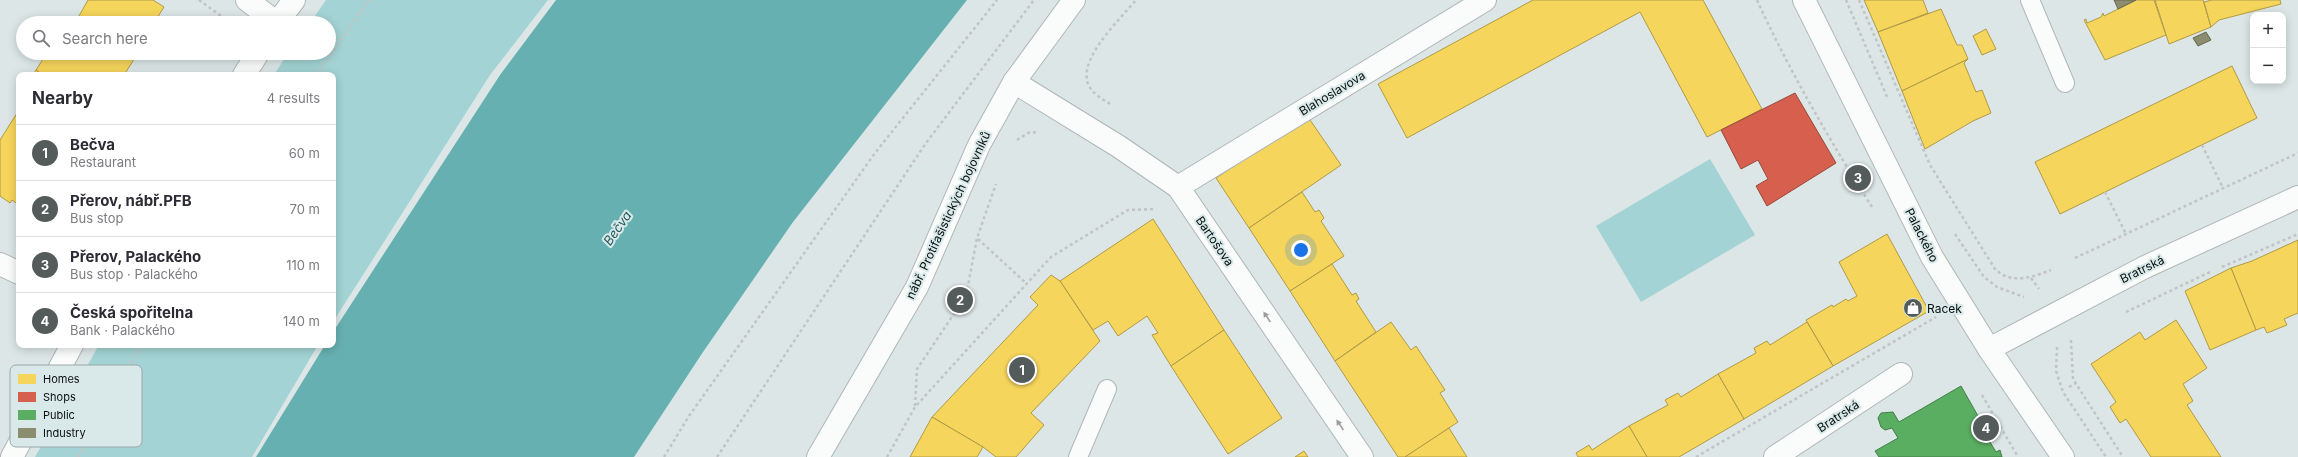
<!DOCTYPE html>
<html lang="en">
<head>
<meta charset="utf-8">
<style>
  :root { --surface:#fff; --page:#f2f2f3; --text:#2b2b33; --muted:#7c7c81; --line:#e1e1e2; --accent:#545b5b }
  body { margin:0; font-family:Inter,sans-serif; background:var(--page); color:var(--text) }
  .controls { position:absolute; right:12px; top:12px; display:grid; overflow:hidden; border-radius:8px; box-shadow:0 2px 10px #0003 }
  .controls button { width:36px; height:36px; display:grid; place-items:center; padding:0; border:0; border-bottom:1px solid var(--line); background:var(--surface); color:var(--text); font:20px sans-serif }
  .you { position:absolute; left:1301px; top:250px; width:14px; height:14px; margin:-10px; border:3px solid #fff; border-radius:50%; background:#1a73e8; box-shadow:0 0 0 6px #1a73e833 }
  .badge { display:grid; place-items:center; width:26px; height:26px; border-radius:50%; background:var(--accent); color:#fff; font-size:13px; font-weight:700 }
  .pin { position:absolute; translate:-50% -50%; border:2px solid #fff; box-shadow:0 1px 4px #0006 }
  .list { margin:0; padding:0; list-style:none }
  h2 { display:flex; justify-content:space-between; align-items:center; height:52px; margin:0; padding:0 16px; font-size:17px }
  h2 small { font-size:13px; font-weight:400; color:var(--muted) }
  .list li { display:grid; grid-template-columns:26px 1fr auto; gap:12px; align-items:center; box-sizing:border-box; height:56px; padding:0 16px; border-top:1px solid var(--line) }
  .list b { display:block; font-size:15px; white-space:nowrap }
  .list p { margin:0; font-size:13px; white-space:nowrap; color:var(--muted) }
  .list em { font-size:13px; font-style:normal; color:var(--muted) }
  .icon { flex:none; width:22px; height:22px; fill:none; stroke:currentColor; stroke-width:2; stroke-linecap:round; stroke-linejoin:round }
  .map { position:relative; flex:none; width:2298px; height:457px; overflow:hidden }
  .search { position:absolute; background:var(--surface); box-shadow:0 2px 10px #0003; left:16px; top:16px; width:320px; height:44px; display:flex; align-items:center; gap:10px; box-sizing:border-box; padding:0 14px; border-radius:22px; color:var(--muted); font-size:15px }
  .panel { position:absolute; background:var(--surface); box-shadow:0 2px 10px #0003; left:16px; top:72px; width:320px; height:276px; border-radius:8px }
  .map>svg:first-child { display:block }
  .green { fill:#a3d3d4 }
  .water { fill:#67b0b1 }
  .homes { fill:#f6d55c; stroke:#b09a45 }
  .shops { fill:#d6604d; stroke:#99483b }
  .public { fill:#5aae61; stroke:#427f49 }
  .industry { fill:#8c8c6e; stroke:#656752 }
  .lines { fill:none; stroke-linecap:round; stroke-linejoin:round }
  .service-casing { stroke:#afb6b6; stroke-width:20 }
  .minor-casing { stroke:#afb6b6; stroke-width:24 }
  .path { stroke:#c2c4c4; stroke-width:2.5; stroke-dasharray:3 3; stroke-linecap:butt }
  .service { stroke:#fafbfb; stroke-width:18 }
  .minor { stroke:#fafbfb; stroke-width:22 }
  .oneway { fill:#9a9d9d }
  .labels { text-anchor:middle; dominant-baseline:central; stroke-width:4; stroke-linejoin:round; paint-order:stroke }
  .street-label { font-size:12px; fill:#0b1010; stroke:#d9e9e9 }
  .poi-label { font-size:12px; fill:#0b1010; stroke:#d9e9e9; text-anchor:start }
  .water-label { font-size:13px; font-style:italic; fill:#245a5b; stroke:#d9e9e9 }
  .key { fill:#d9e9e9; stroke:#9ba8a8; stroke-width:1 }
  .key-label { font-size:11px; fill:#0b1010 }
</style>
</head>
<body>
<div class="map">
<svg width="2298" height="457" viewBox="0 0 2298 457">
  <rect width="100%" height="100%" fill="#dce6e6"/>
  <g class="green">
    <polygon points="326,0 548,0 490,75 333,322 333,75 274,75 288,53 329,53 329,23 310,23"/>
    <polygon points="1710,159 1755,235 1641,302 1596,226"/>
    <polygon points="99,345 318,345 252,457 35,457"/>
  </g>
  <polygon class="water" points="556,0 967,0 793,222 703,352 634,457 256,457 325,345 333,345 333,332 500,75"/>
  <g class="homes">
    <polygon points="88,0 153,0 164,7 154,23 75,23"/>
    <polygon points="1533,0 1703,0 1762,109 1707,137 1640,12 1407,138 1378,84"/>
    <polygon points="1864,0 1923,0 1928,13 1878,32"/>
    <polygon points="2136,0 2154,0 2166,35 2105,60 2084,20 2086,19 2087,23 2101,17 2103,13 2104,16"/>
    <polygon points="2155,0 2203,0 2211,27 2169,44"/>
    <polygon points="2212,0 2280,0 2281,4 2219,20 2211,27 2204,2"/>
    <polygon points="1941,9 1957,45 1962,45 1968,59 1902,91 1878,32"/>
    <polygon points="1986,29 1996,49 1982,55 1973,36"/>
    <polygon points="47,53 138,53 124,75 43,75 36,70"/>
    <polygon points="1968,59 1964,63 1976,92 1982,90 1991,113 1973,121 1925,149 1902,91"/>
    <polygon points="2232,66 2257,118 2060,214 2035,162"/>
    <polygon points="36,70 43,75 33,75"/>
    <polygon points="19,110 19,205 12,200 10,203 0,196 0,140"/>
    <polygon points="1308,117 1341,165 1249,228 1216,178"/>
    <polygon points="1302,192 1315,212 1319,210 1324,218 1321,221 1344,256 1290,291 1249,228"/>
    <polygon points="1153,219 1224,330 1171,366 1152,335 1158,333 1147,316 1118,336 1108,321 1093,330 1060,281"/>
    <polygon points="1887,234 1929,311 1833,366 1806,320 1832,305 1833,307 1846,299 1848,301 1857,296 1839,262"/>
    <polygon points="2298,240 2298,313 2284,319 2287,325 2267,333 2264,327 2256,330 2231,268 2252,261"/>
    <polygon points="1332,264 1352,295 1356,293 1359,299 1356,301 1376,332 1335,361 1290,291"/>
    <polygon points="2231,268 2256,330 2210,350 2185,291"/>
    <polygon points="1051,275 1060,281 1100,341 1031,413 1044,425 1016,457 996,457 983,447 932,417 1038,305 1030,297"/>
    <polygon points="2176,320 2207,368 2183,384 2193,401 2187,405 2221,457 2151,457 2126,419 2120,423 2110,407 2116,402 2091,364 2140,332 2145,340"/>
    <polygon points="1391,322 1411,350 1416,346 1445,390 1440,393 1458,422 1405,457 1398,457 1335,361"/>
    <polygon points="1807,322 1833,366 1744,419 1718,374 1756,353 1754,348 1767,341 1770,345"/>
    <polygon points="1224,330 1282,418 1228,454 1171,366"/>
    <polygon points="1718,374 1744,419 1679,457 1647,457 1629,426 1668,405 1665,400 1678,393 1681,397"/>
    <polygon points="932,417 983,447 977,457 910,457"/>
    <polygon points="1629,426 1647,457 1578,457 1576,453 1589,445 1592,450"/>
    <polygon points="1449,428 1467,457 1405,457"/>
    <polygon points="1304,451 1308,457 1295,457"/>
  </g>
  <polygon class="shops" points="1795,93 1836,163 1767,206 1756,186 1768,179 1758,160 1741,169 1721,130"/>
  <polygon class="public" points="1961,386 1986,430 1984,432 1996,452 2000,450 2002,457 1879,457 1875,451 1898,438 1892,428 1885,430 1881,427 1878,418 1881,413 1893,412 1899,422"/>
  <g class="industry">
    <polygon points="2114,0 2136,0 2118,9"/>
    <polygon points="2206,32 2211,40 2198,46 2193,38"/>
  </g>
  <g class="lines">
    <g class="service-casing">
      <g id="service">
        <polyline points="2030,0 2065,83"/>
        <polyline points="1078,457 1107,389"/>
      </g>
    </g>
    <g class="minor-casing">
      <g id="minor">
        <polyline points="247,0 277,23"/>
        <polyline points="1804,0 1932,257 1989,349 2063,457"/>
        <polyline points="277,23 294,0"/>
        <polyline points="244,75 258,53"/>
        <polyline points="1014,82 1118,146 1178,187 1362,457"/>
        <polyline points="1178,187 1485,0"/>
        <polyline points="0,264 19,273"/>
        <polyline points="1989,349 2145,267 2298,197"/>
        <polyline points="12,457 72,345"/>
        <polyline points="818,457 917,287 979,145 1014,82 1074,0"/>
        <polyline points="1775,457 1901,374"/>
      </g>
    </g>
    <g class="path">
      <polyline points="199,0 221,16"/>
      <path d="M 1757,0 C 1790,72 1830,141 1872,207"/>
      <polyline points="1846,0 1888,99"/>
      <path d="M 1859,0 L 1930,165 L 1995,269 C 2011,285 2033,277 2051,270"/>
      <polyline points="316,75 369,0"/>
      <path d="M 1110,104 C 1101,98 1089,92 1087,80 C 1082,55 1121,18 1136,0"/>
      <polyline points="1017,140 1028,133 1038,132"/>
      <polyline points="2202,145 2223,188"/>
      <polyline points="2105,192 2126,234"/>
      <polyline points="1955,234 1984,277 1997,287 2024,297"/>
      <polyline points="978,239 1027,284"/>
      <polyline points="2075,258 2298,153"/>
      <polyline points="2222,267 2298,234"/>
      <polyline points="2031,278 2039,289"/>
      <polyline points="2126,312 2210,272"/>
      <polyline points="2071,340 2073,379 2123,457"/>
      <polyline points="2057,347 2056,371 2063,392 2106,457"/>
      <polyline points="2069,387 2076,383"/>
      <polyline points="1982,395 2018,457"/>
      <polyline points="915,406 917,369 966,296 977,238 996,184"/>
      <polyline points="78,457 121,378 142,345"/>
      <polyline points="664,457 689,416 875,153 997,0"/>
      <polyline points="717,457 926,143 1034,0"/>
      <polyline points="887,457 915,407 1051,257 1128,210 1156,209"/>
      <polyline points="1696,457 1936,317"/>
    </g>
    <use href="#service" class="service"/>
    <use href="#minor" class="minor"/>
  </g>
  <defs><path id="oneway-solid" d="M-6-.8H1V-3.2L6.5 0L1 3.2V.8H-6Z"/></defs>
  <g class="oneway">
    <use href="#oneway-solid" transform="translate(1267 317) rotate(-124)"/>
    <use href="#oneway-solid" transform="translate(1340 425) rotate(-124)"/>
  </g>
  <defs>
    <g id="shop-disc" transform="scale(1)"><circle r="9.5" fill="#545b5b" stroke="#d9e9e9"/><path d="M-5-2.5h2.3a2.7 3.5 0 0 1 5.4 0H5L5.5 6h-11ZM-1.5-2.5h3a1.5 2.3 0 0 0-3 0Z" fill="#fff"/></g>
  </defs>
  <g fill-rule="evenodd">
    <use href="#shop-disc" x="1913" y="308"/>
  </g>
  <g class="labels">
    <g class="street-label">
      <text transform="translate(1332 93) rotate(-31)">Blahoslavova</text>
      <text transform="translate(948 215) rotate(-65)">nábř. Protifašistických bojovníků</text>
      <text transform="translate(1922 235) rotate(63)">Palackého</text>
      <text transform="translate(1215 241) rotate(56)">Bartošova</text>
      <text transform="translate(2142 269) rotate(-26)">Bratrská</text>
      <text transform="translate(1838 416) rotate(-33)">Bratrská</text>
    </g>
    <g class="poi-label">
      <text x="1927" y="308">Racek</text>
    </g>
    <g class="water-label">
      <text transform="translate(617 228) rotate(-55)">Bečva</text>
    </g>
  </g>
  <rect x="10" y="365" width="132" height="82" rx="6" class="key"/>
  <rect x="18" y="374" width="18" height="10" fill="#f6d55c"/>
  <rect x="18" y="392" width="18" height="10" fill="#d6604d"/>
  <rect x="18" y="410" width="18" height="10" fill="#5aae61"/>
  <rect x="18" y="428" width="18" height="10" fill="#8c8c6e"/>
  <g class="key-label">
    <text x="43" y="383">Homes</text>
    <text x="43" y="401">Shops</text>
    <text x="43" y="419">Public</text>
    <text x="43" y="437">Industry</text>
  </g>
</svg>
<div class="controls">
<button>+</button>
<button>−</button>
</div>
<div class="you"></div>
<div class="pin badge" style="left:1022px;top:370px">1</div>
<div class="pin badge" style="left:960px;top:300px">2</div>
<div class="pin badge" style="left:1858px;top:178px">3</div>
<div class="pin badge" style="left:1986px;top:428px">4</div>
<div class="search"><svg class="icon" aria-label="search" viewBox="0 0 24 24"><circle cx="10" cy="10" r="6"/><path d="M15 15l6 6"/></svg>Search here</div>
<section class="panel">
<h2>Nearby<small>4 results</small></h2>
<ul class="list">
<li><span class="badge">1</span><div><b>Bečva</b><p>Restaurant</p></div><em>60 m</em></li>
<li><span class="badge">2</span><div><b>Přerov, nábř.PFB</b><p>Bus stop</p></div><em>70 m</em></li>
<li><span class="badge">3</span><div><b>Přerov, Palackého</b><p>Bus stop · Palackého</p></div><em>110 m</em></li>
<li><span class="badge">4</span><div><b>Česká spořitelna</b><p>Bank · Palackého</p></div><em>140 m</em></li>
</ul>
</section>
</div>
</body>
</html>
